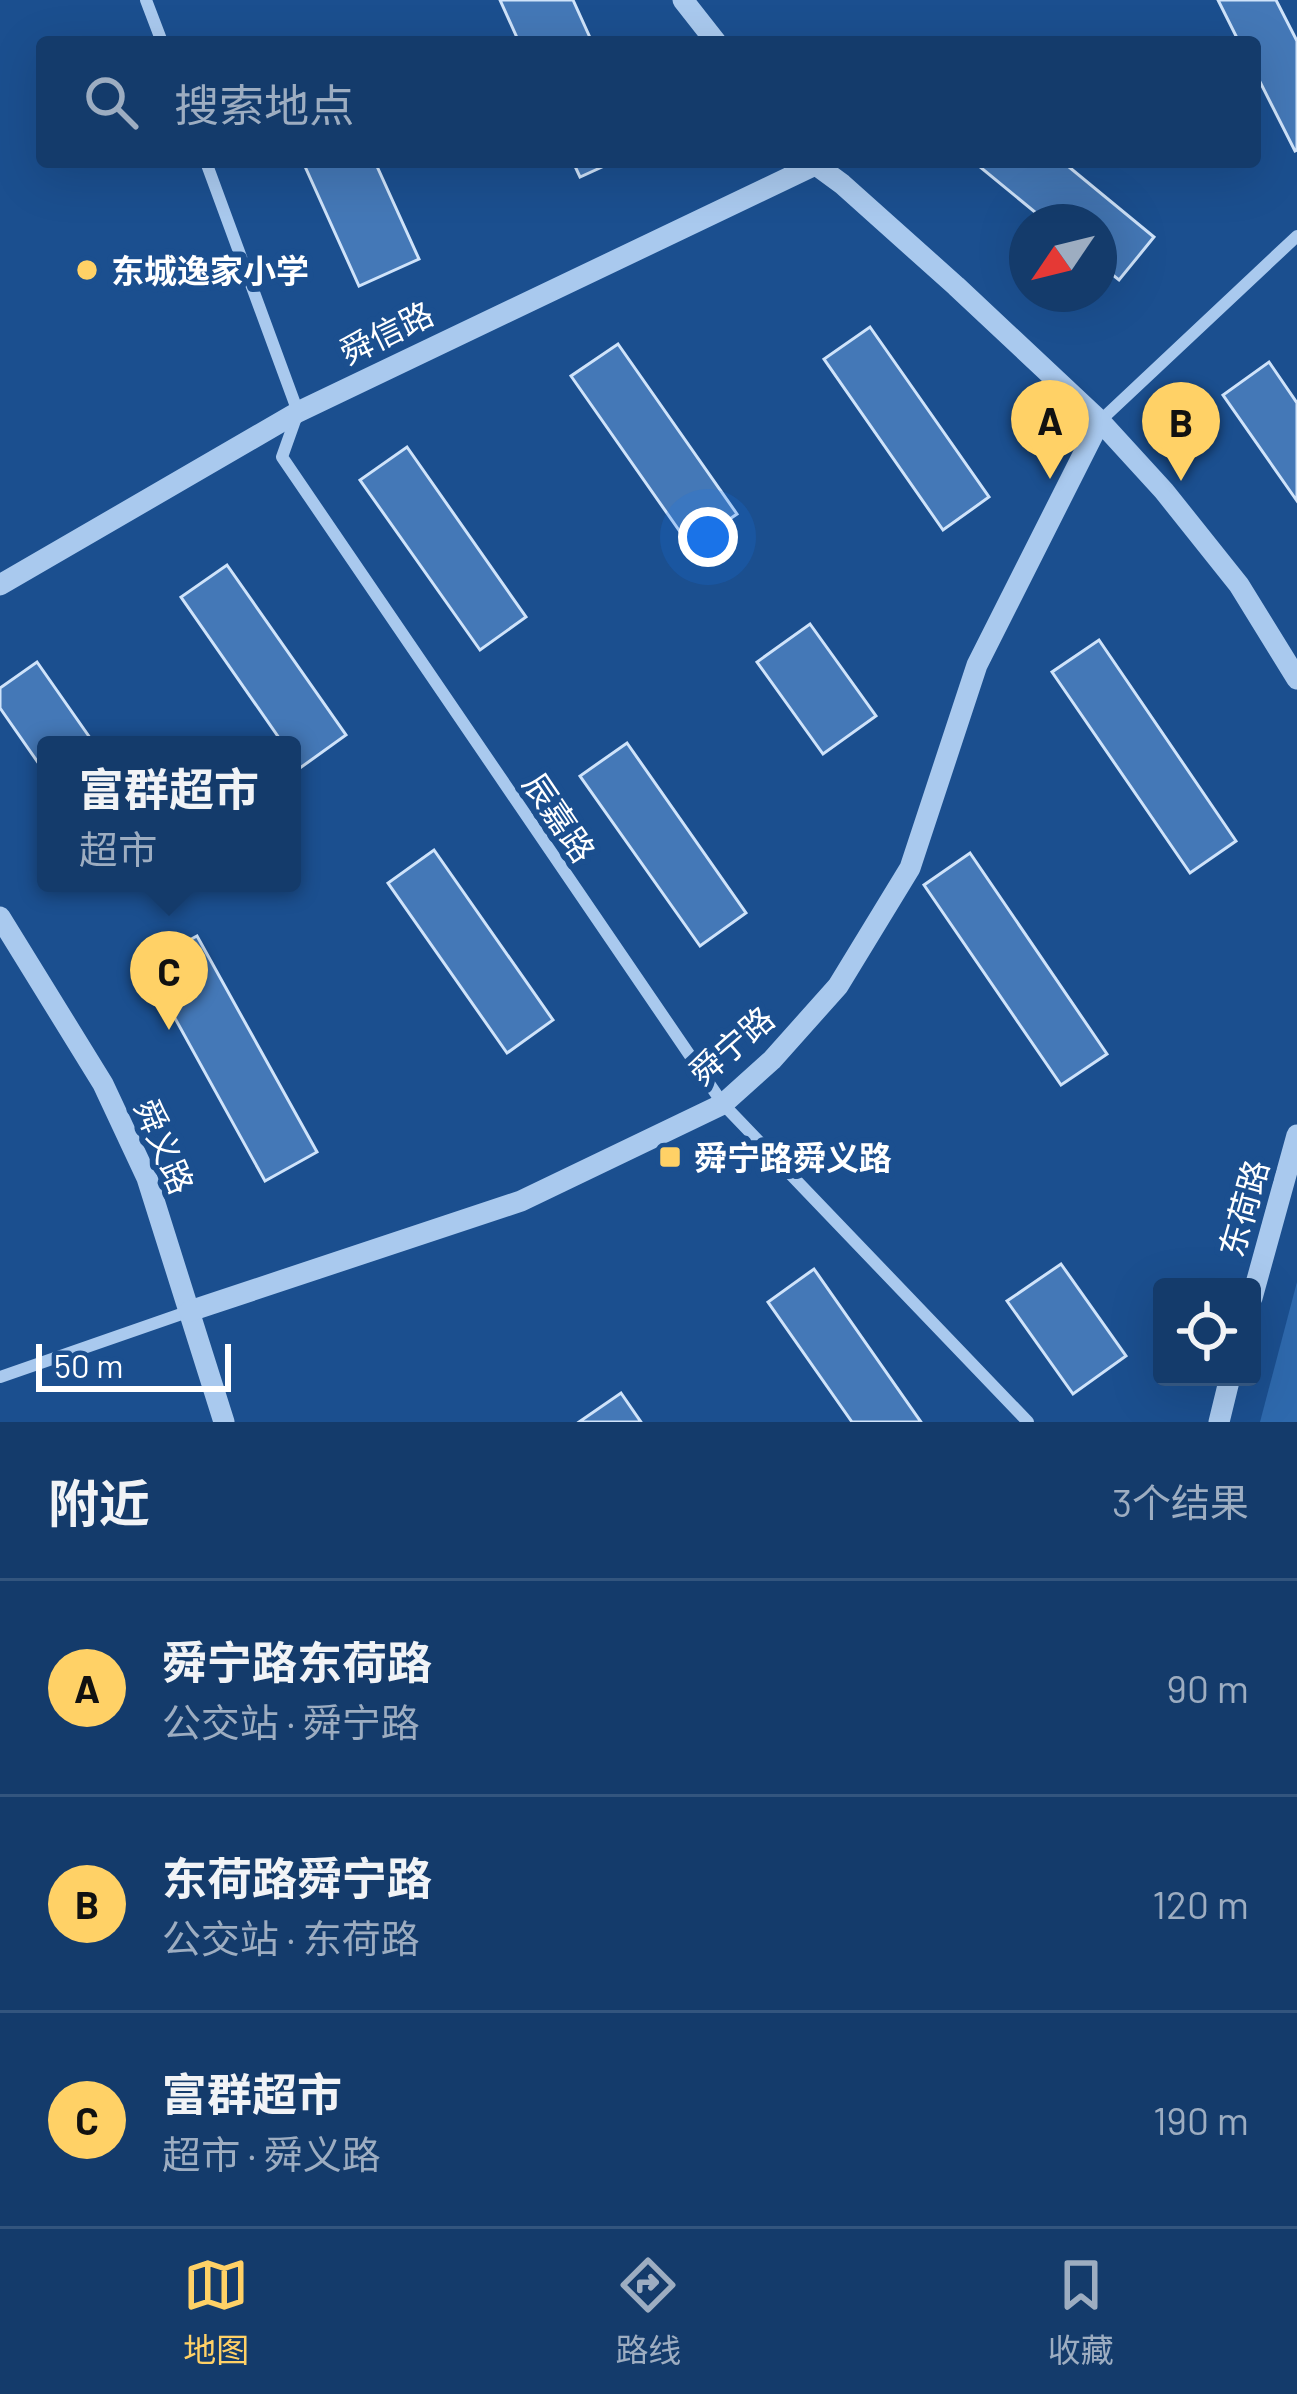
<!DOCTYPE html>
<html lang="zh">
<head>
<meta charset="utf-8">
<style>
  :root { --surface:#143b6b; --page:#1d4271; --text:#f1f3f6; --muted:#9dadc1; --line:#33557e; --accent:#ffd166 }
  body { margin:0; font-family:Barlow,"Noto Sans SC",sans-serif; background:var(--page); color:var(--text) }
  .controls { position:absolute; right:36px; bottom:36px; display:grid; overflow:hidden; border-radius:12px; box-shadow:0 12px 48px #0002 }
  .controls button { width:108px; height:108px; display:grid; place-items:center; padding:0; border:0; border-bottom:3px solid var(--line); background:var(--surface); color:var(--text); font:60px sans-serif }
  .compass { position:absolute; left:1009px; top:204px; width:108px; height:108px; border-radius:50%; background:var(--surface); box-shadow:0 12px 48px #0002; rotate:235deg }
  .scale { position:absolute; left:36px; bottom:30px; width:195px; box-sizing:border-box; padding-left:12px; border:6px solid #fff; border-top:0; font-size:33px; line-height:42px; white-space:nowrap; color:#fff; -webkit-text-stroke:9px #1b4f8f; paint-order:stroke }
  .you { position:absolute; left:708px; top:537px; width:42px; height:42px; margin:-30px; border:9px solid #fff; border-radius:50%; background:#1a73e8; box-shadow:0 0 0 18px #1a73e833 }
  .badge { display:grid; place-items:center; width:78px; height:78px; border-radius:50%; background:var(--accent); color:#111; font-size:39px; font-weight:700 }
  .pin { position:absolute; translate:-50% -99px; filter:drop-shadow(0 3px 6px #0008) }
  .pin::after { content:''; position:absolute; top:63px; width:42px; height:36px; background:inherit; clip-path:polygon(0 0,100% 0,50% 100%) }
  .popup { position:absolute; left:37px; top:736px; width:264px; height:156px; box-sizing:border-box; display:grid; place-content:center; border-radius:12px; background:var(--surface); filter:drop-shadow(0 3px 9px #0005); font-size:39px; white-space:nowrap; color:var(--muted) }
  .popup b { font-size:45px; color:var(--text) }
  .popup::after { content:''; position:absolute; left:50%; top:100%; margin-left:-24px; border:24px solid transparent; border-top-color:var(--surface) }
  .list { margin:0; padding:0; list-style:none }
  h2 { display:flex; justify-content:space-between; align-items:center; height:156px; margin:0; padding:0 48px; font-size:51px }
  h2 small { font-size:39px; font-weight:400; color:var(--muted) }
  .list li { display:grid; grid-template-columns:78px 1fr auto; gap:36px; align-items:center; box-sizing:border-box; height:216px; padding:0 48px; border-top:3px solid var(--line) }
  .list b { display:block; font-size:45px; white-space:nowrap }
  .list p { margin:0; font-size:39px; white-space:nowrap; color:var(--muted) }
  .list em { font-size:39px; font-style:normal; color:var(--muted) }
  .icon { flex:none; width:66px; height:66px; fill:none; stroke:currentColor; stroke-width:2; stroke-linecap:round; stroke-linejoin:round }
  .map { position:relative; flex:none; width:1297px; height:1422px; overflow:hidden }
  .search { position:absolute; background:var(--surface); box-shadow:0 12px 48px #0002; left:36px; right:36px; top:36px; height:132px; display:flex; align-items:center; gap:30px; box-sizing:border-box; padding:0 42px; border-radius:12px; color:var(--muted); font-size:45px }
  .sheet { height:804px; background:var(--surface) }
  nav { display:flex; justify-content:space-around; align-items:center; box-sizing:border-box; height:168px; border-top:3px solid var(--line); background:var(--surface); font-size:33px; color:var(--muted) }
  nav a { display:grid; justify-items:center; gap:6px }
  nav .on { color:var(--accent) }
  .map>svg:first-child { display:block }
  .green { fill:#2e69ad }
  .building { fill:#4478b7; stroke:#cfe3fa; stroke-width:3 }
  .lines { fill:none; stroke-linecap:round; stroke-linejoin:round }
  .minor { stroke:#a9c9ee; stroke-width:12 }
  .tertiary { stroke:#a9c9ee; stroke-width:21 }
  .poi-dot { fill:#ffd166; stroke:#1b4f8f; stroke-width:4.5 }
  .labels { text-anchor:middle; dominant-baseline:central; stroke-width:12; stroke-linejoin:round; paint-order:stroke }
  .poi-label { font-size:33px; font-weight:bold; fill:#fff; stroke:#1b4f8f; text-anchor:start }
  .street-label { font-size:33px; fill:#fff; stroke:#1b4f8f }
</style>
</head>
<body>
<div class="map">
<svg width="1297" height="1422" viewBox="0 0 1297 1422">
  <rect width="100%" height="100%" fill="#1b4f8f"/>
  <polygon class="green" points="1297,1282 1297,1422 1260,1422"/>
  <g class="building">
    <polygon points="500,0 573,0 592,42 519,42"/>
    <polygon points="1218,0 1276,0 1297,41 1297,150 1295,151 1255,72 1255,42 1239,42"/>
    <polygon points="303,162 375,162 419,259 359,286"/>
    <polygon points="573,162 613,162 580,177"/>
    <polygon points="974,162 1063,162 1154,237 1119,280 1099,264 1099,222 1047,222"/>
    <polygon points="870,327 989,497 943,530 824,359"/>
    <polygon points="618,344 737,514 690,546 571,376"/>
    <polygon points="1269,362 1297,403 1297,501 1223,395"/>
    <polygon points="407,447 526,617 480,650 360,480"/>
    <polygon points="227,565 346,735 300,768 292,756 292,745 284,745 181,597"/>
    <polygon points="810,624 876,716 823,754 757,662"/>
    <polygon points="1099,640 1236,841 1190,873 1052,672"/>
    <polygon points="37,662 95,745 46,745 46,774 0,708 0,688"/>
    <polygon points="627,743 746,913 700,946 580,776"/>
    <polygon points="434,850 553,1020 507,1053 388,883"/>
    <polygon points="970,853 1107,1054 1061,1085 924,885"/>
    <polygon points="197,936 317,1152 265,1181 145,964"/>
    <polygon points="1061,1264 1126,1356 1073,1394 1007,1301"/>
    <polygon points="814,1269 921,1422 852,1422 768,1302"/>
    <polygon points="621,1393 641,1422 579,1422"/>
  </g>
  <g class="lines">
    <g class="minor">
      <polyline points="146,0 162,42"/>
      <polyline points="206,162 298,412 282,457 723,1104 1028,1422"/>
      <polyline points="1100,421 1297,236"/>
      <polyline points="0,1377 190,1311"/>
    </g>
    <g class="tertiary">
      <polyline points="683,0 716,42"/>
      <polyline points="812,162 842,184 956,286 1100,421 1164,491 1239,585 1297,679"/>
      <polyline points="0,585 298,412 815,165"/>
      <polyline points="0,917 103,1084 147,1178 224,1422"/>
      <polyline points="1252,1298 1297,1135"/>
      <polyline points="190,1311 521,1201 723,1104 772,1060 838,986 910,868 977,665 1100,421"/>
      <polyline points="1219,1422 1230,1377"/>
    </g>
  </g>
  <g class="poi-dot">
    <circle cx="87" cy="270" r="12"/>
    <rect x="658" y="1145" width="24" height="24" rx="6"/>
  </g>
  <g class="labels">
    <g class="poi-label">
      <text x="111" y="270">东城逸家小学</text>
      <text x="694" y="1157">舜宁路舜义路</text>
    </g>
    <g class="street-label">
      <text transform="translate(386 332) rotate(-26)">舜信路</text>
      <text transform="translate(560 817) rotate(56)">辰嘉路</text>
      <text transform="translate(731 1045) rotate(-41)">舜宁路</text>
      <text transform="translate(165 1146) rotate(67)">舜义路</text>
      <text transform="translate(1243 1208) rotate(-74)">东荷路</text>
    </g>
  </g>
</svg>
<div class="controls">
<button><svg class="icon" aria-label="locate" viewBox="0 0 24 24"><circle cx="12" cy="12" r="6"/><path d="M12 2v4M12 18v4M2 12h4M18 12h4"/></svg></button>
</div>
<svg class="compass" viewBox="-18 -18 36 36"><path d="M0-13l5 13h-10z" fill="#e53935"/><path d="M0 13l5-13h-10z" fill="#9dadc1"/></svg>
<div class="scale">50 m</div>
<div class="you"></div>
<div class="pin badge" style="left:1050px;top:479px">A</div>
<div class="pin badge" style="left:1181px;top:481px">B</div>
<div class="pin badge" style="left:169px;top:1030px">C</div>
<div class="popup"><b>富群超市</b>超市</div>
<div class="search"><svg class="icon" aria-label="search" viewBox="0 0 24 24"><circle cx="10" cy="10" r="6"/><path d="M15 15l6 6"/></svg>搜索地点</div>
</div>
<section class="sheet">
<h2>附近<small>3个结果</small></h2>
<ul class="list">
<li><span class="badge">A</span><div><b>舜宁路东荷路</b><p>公交站 · 舜宁路</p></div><em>90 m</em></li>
<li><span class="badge">B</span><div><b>东荷路舜宁路</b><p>公交站 · 东荷路</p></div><em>120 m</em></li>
<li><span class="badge">C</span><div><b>富群超市</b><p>超市 · 舜义路</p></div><em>190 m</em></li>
</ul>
</section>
<nav>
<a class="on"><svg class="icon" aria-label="map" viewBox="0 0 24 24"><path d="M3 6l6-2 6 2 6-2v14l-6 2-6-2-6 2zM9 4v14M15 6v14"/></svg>地图</a>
<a><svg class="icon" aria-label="directions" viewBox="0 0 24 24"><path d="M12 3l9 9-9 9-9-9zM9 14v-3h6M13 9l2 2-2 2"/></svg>路线</a>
<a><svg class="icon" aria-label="saved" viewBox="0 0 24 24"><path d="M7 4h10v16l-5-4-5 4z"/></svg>收藏</a>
</nav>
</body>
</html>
